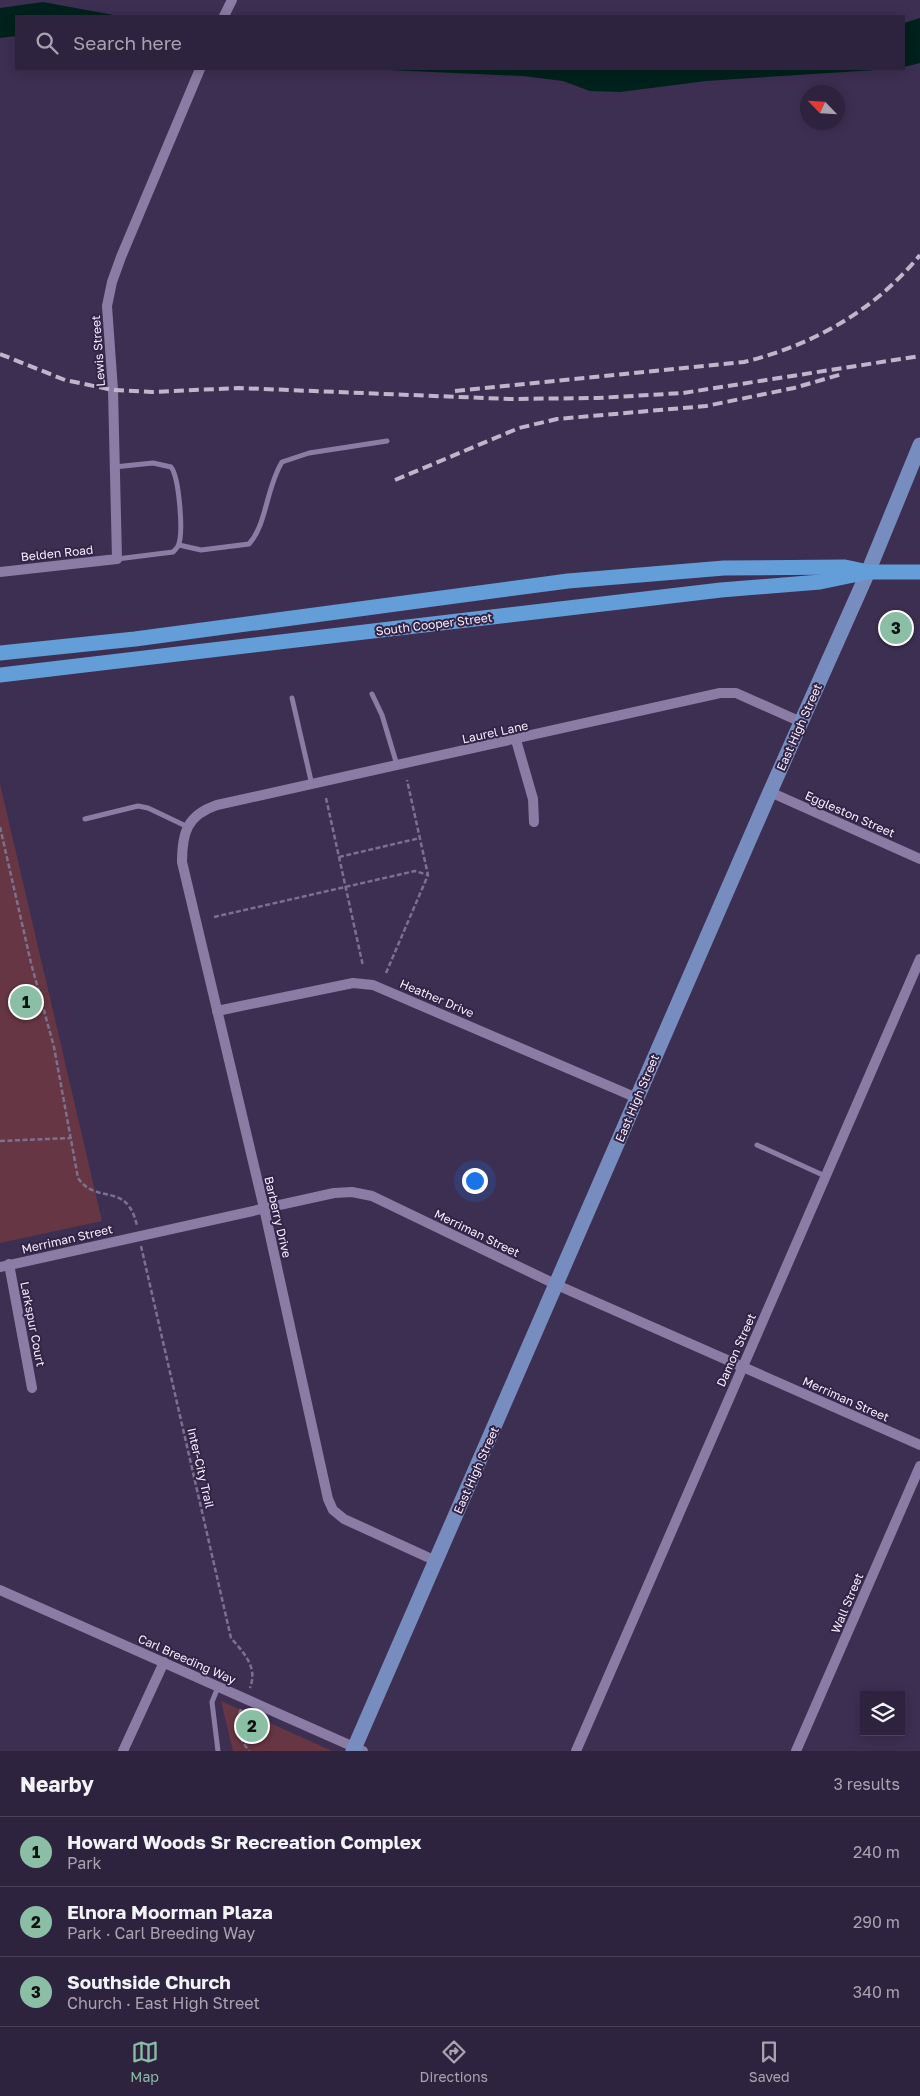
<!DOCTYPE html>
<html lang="en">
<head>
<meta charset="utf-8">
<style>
  :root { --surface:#2e233e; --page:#3a2f49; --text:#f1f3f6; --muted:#a7a4b0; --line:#494058; --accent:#8abfa5 }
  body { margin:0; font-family:"Golos Text",sans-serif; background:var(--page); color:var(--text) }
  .controls { position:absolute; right:15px; bottom:15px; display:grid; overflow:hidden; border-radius:0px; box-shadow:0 2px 12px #0003 }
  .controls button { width:45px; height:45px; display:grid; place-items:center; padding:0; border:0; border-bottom:1px solid var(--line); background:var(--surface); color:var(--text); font:25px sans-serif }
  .compass { position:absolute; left:800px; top:85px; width:45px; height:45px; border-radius:50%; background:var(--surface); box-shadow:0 2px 12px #0003; rotate:295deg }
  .you { position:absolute; left:474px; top:1180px; width:18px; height:18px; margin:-12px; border:4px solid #fff; border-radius:50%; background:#1a73e8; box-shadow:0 0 0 8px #1a73e833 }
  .badge { display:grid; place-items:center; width:32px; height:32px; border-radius:50%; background:var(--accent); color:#111; font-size:16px; font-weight:700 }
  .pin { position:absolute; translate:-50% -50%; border:2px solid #fff; box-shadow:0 1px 5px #0006 }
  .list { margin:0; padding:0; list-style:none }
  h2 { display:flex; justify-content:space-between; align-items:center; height:65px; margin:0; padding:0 20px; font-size:21px }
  h2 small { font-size:16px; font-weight:400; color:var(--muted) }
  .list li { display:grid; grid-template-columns:32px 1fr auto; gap:15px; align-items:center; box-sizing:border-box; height:70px; padding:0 20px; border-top:1px solid var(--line) }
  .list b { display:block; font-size:19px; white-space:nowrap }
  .list p { margin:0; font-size:16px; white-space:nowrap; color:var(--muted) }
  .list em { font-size:16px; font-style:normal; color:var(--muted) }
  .icon { flex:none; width:28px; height:28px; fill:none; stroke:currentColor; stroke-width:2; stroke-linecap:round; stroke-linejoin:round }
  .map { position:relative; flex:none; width:920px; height:1751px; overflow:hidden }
  .search { position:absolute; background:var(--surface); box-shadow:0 2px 12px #0003; left:15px; right:15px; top:15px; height:55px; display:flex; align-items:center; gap:12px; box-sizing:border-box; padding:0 18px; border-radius:0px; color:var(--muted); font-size:19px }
  .sheet { height:275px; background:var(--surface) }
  nav { display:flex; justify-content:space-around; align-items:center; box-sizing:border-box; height:70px; border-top:1px solid var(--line); background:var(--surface); font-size:14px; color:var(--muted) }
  nav a { display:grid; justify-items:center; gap:2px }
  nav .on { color:var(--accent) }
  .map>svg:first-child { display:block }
  .green { fill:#673645 }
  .water { fill:#00211c }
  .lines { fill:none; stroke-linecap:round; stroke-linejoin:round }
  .path { stroke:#7c718d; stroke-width:2.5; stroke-dasharray:5 2.5; stroke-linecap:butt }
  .lane { stroke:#8b7ca5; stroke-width:5 }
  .street { stroke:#8b7ca5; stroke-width:10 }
  .secondary { stroke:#788dbf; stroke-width:15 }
  .primary { stroke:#649ed9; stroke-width:15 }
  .rail { stroke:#beb6ca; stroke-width:4; stroke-dasharray:10 5; stroke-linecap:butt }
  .labels { text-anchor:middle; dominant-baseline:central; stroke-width:4; stroke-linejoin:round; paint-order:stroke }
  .street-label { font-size:12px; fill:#f4effd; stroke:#332447 }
</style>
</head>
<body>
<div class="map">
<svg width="920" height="1751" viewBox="0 0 920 1751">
  <rect width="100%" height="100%" fill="#3d2f52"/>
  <g class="green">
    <polygon points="0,784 102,1221 0,1243"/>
    <polygon points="221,1701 332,1751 233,1751"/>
  </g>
  <g class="water">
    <polygon points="43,2 119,16 16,16 16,36 0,38 0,8"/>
    <polygon points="920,18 920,63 904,67 904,23"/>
    <polygon points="367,69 891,69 706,81 620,92 590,91 563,81 523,76"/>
  </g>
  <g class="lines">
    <g class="path">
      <polyline points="326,798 363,966"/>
      <path d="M 0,827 L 31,963 L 54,1047 L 78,1178 C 97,1206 127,1180 137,1226"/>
      <polyline points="339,857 420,838"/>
      <polyline points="214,917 415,871 428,875"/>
      <polyline points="386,973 428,875 407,780"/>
      <polyline points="0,1141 71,1138"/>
      <path d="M 141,1246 L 231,1638 C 244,1653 258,1667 250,1688"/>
      <path d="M 241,1709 C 233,1728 238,1735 249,1751"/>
    </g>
    <g class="lane">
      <path d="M 114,467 L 153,463 L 171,467 C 179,477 184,534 178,546 C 177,548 175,550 173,552 L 117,559"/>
      <path d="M 179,545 L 201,550 L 249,544 C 267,524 266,488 282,462 L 309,453 L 387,441"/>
      <polyline points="372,694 382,715 397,765"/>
      <polyline points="292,698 312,785"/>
      <polyline points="85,819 138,806 148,808 188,827"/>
      <polyline points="757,1145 825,1176"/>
      <polyline points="218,1687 212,1702 218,1751"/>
    </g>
    <g class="street">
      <polyline points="224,16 232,0"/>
      <polyline points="0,572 117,559 113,390 107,306 112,282 121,257 200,69"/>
      <polyline points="516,740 533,799 534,822"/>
      <polyline points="770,792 920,859"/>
      <polyline points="217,1011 353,983 373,985 637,1098"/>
      <polyline points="9,1264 32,1388"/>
      <polyline points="0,1267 334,1193 352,1192 372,1196 557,1285 920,1445"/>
      <path d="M 436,1561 L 344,1519 L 333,1510 L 328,1499 L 264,1208 L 182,862 C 182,833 187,815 217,805 L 720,693 L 736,693 L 801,722"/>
      <polyline points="0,1590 363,1751"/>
      <polyline points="123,1751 164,1662"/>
      <polyline points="576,1751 920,959"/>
      <polyline points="796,1751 920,1466"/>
    </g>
    <polyline class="secondary" points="353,1751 770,792 868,572 920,445"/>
    <g class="primary">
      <polyline points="0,653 135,639 568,581 724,568 845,567 864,571"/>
      <polyline points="0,675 721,590 820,582 868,572 920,572"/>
    </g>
    <g class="rail">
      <polyline points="0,354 65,380 113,390 152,392 239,388 509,399 598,398 683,393 920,356"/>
      <path d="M 455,391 L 744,362 C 813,345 874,311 920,255"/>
      <polyline points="395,480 519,428 557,419 706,406 794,388 842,374"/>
    </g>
  </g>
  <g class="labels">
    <g class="street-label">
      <text transform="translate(98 351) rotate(-94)">Lewis Street</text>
      <text transform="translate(57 553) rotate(-6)">Belden Road</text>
      <text transform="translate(434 624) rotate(-7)">South Cooper Street</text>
      <text transform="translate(799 727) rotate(-66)">East High Street</text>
      <text transform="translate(495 732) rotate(-12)">Laurel Lane</text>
      <text transform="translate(850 814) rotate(24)">Eggleston Street</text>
      <text transform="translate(437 998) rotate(23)">Heather Drive</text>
      <text transform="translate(637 1098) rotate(-67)">East High Street</text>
      <text transform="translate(278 1217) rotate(77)">Barberry Drive</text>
      <text transform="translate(477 1233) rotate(26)">Merriman Street</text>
      <text transform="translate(67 1239) rotate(-13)">Merriman Street</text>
      <text transform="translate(33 1324) rotate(79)">Larkspur Court</text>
      <text transform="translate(736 1350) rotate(-66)">Damon Street</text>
      <text transform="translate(846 1399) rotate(24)">Merriman Street</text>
      <text transform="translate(201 1468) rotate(77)">Inter-City Trail</text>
      <text transform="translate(476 1470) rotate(-66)">East High Street</text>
      <text transform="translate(847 1603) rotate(-67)">Wall Street</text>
      <text transform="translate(187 1659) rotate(24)">Carl Breeding Way</text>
    </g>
  </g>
</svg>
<div class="controls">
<button><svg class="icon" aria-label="layers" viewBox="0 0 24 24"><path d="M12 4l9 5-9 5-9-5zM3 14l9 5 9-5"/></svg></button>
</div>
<svg class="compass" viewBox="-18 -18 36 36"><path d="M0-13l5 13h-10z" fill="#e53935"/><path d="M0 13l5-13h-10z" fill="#a7a4b0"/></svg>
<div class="you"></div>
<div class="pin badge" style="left:26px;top:1002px">1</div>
<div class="pin badge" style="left:252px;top:1726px">2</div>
<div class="pin badge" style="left:896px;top:628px">3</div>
<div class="search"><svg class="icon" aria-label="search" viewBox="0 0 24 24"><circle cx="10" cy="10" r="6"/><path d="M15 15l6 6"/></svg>Search here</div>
</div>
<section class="sheet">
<h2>Nearby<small>3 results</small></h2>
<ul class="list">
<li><span class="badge">1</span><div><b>Howard Woods Sr Recreation Complex</b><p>Park</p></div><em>240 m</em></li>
<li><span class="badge">2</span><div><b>Elnora Moorman Plaza</b><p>Park · Carl Breeding Way</p></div><em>290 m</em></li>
<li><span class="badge">3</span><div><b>Southside Church</b><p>Church · East High Street</p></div><em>340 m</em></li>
</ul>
</section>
<nav>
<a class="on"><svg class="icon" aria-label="map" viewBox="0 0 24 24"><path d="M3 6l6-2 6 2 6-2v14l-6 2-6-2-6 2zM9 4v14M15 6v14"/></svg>Map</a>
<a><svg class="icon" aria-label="directions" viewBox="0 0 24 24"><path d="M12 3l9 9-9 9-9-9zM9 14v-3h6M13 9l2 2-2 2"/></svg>Directions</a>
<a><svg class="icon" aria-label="saved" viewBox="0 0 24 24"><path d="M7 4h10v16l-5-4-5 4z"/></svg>Saved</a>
</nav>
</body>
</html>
